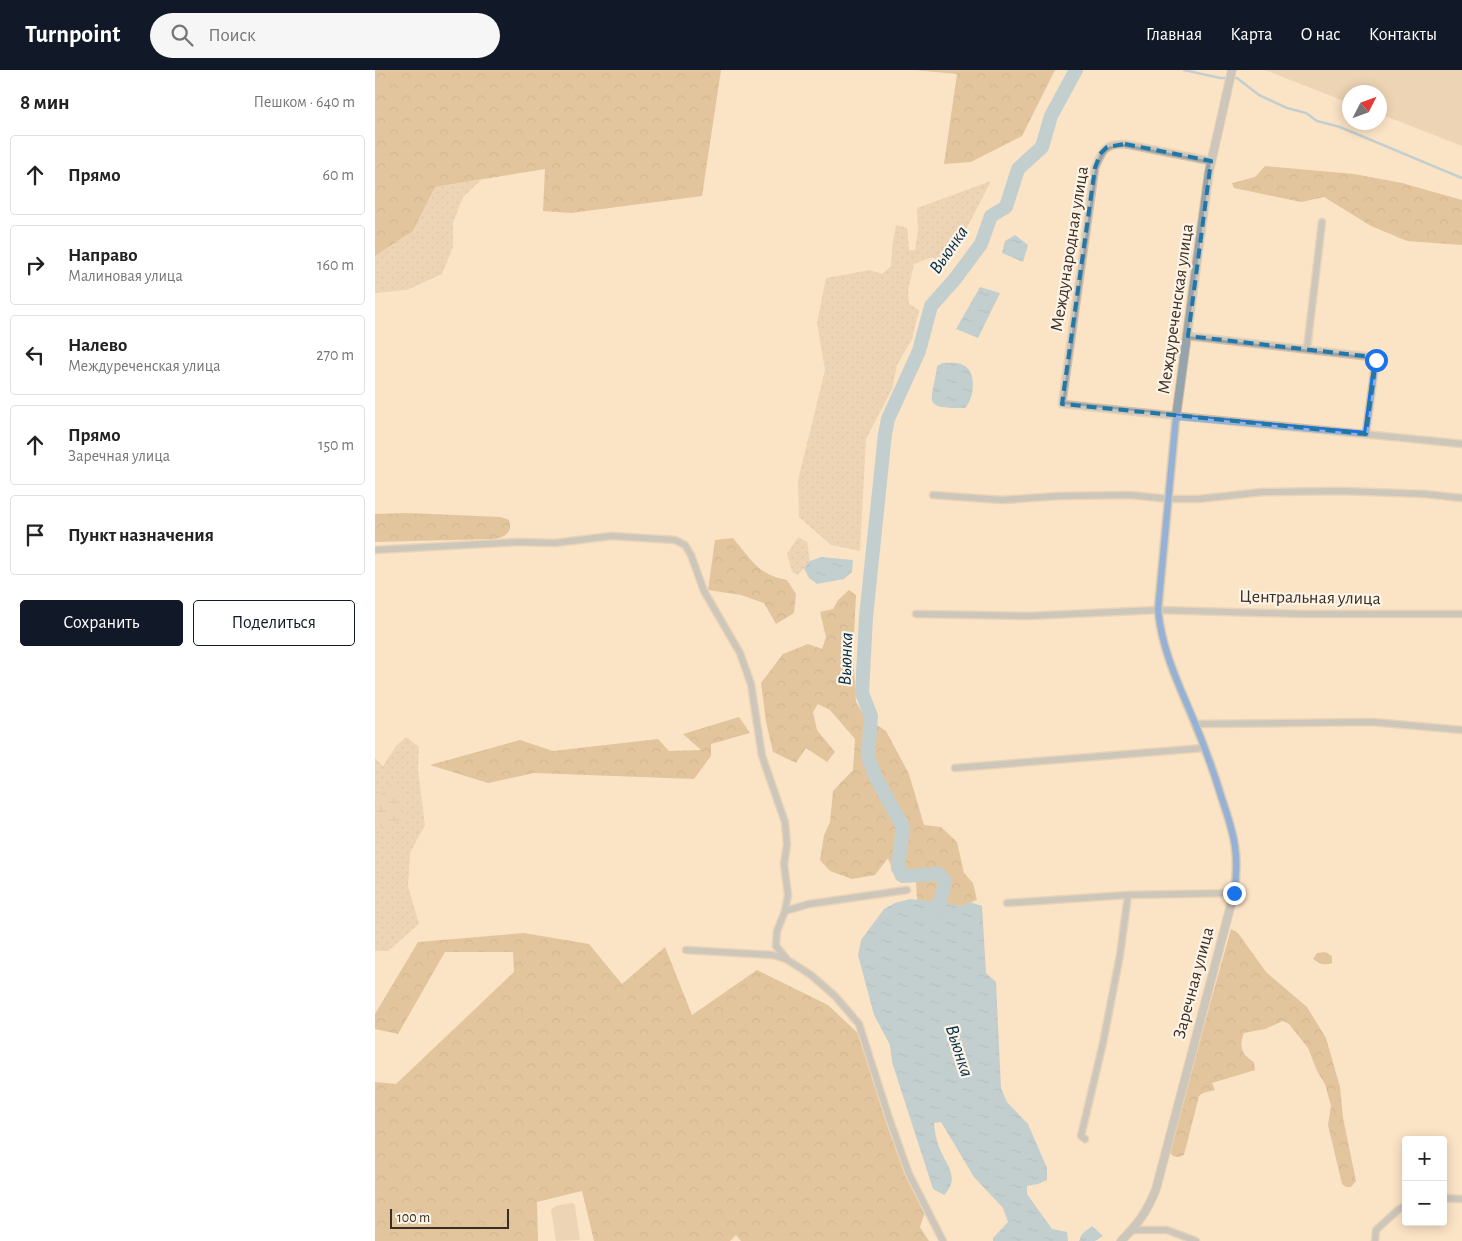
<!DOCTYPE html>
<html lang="ru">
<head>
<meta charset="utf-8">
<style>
  :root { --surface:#fff; --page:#f6f6f6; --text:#222; --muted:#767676; --line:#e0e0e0; --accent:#111827 }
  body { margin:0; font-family:"Alegreya Sans",sans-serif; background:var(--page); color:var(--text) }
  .controls { position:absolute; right:15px; bottom:15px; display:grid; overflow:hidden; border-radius:5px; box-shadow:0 2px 12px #0003 }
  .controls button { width:45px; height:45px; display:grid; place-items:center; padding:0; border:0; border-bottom:1px solid var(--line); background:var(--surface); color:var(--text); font:25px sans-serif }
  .compass { position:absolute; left:967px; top:15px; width:45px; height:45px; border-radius:50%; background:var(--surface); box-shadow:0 2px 12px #0003; rotate:48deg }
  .scale { position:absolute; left:15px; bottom:12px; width:119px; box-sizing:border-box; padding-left:5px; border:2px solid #382f23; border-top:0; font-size:14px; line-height:18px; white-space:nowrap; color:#382f23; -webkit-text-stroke:4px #fdf3e7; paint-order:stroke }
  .stop { position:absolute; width:15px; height:15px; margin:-11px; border:4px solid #1a73e8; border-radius:50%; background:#fff }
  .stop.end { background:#1a73e8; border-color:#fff; box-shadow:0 1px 5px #0008 }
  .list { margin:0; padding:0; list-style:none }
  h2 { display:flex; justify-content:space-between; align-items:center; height:65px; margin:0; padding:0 20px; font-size:21px }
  h2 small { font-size:16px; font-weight:400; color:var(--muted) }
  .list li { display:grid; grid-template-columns:32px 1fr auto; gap:15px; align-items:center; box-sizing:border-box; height:80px; margin:0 10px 10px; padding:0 10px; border:1px solid var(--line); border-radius:5px }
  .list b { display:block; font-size:19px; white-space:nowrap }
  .list p { margin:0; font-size:16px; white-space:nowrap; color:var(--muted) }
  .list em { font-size:16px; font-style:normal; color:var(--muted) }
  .actions { display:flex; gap:10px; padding:15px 20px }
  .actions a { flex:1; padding:11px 0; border:1px solid var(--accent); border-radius:5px; text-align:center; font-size:18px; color:var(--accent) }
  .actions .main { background:var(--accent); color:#fff }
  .icon { flex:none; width:28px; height:28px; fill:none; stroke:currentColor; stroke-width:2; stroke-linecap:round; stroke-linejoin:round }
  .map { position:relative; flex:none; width:1087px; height:1171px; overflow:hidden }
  header { display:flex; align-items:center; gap:30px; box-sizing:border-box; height:70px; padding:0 25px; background:var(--accent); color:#fff }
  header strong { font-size:24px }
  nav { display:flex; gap:28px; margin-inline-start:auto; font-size:18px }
  .search { width:350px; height:45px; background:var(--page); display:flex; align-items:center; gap:12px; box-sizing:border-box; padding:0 18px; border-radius:28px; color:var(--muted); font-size:19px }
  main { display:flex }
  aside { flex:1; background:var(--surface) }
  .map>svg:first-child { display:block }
  .grass { fill:url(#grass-dots) }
  .forest { fill:url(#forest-crowns) }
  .wetland { fill:url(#wetland-marsh) }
  .garden { fill:#dcc2a1 }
  .water { fill:url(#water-ripples) }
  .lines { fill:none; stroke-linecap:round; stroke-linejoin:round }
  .stream { stroke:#7eb5db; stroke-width:2.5 }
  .river { stroke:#7eb5db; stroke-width:14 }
  .minor-casing { stroke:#d4bfa5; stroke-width:9 }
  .tertiary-casing { stroke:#d4bfa5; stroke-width:10 }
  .minor { stroke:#95a3ad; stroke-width:6 }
  .tertiary { stroke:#95a3ad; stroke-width:8 }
  .route { stroke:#1a73e8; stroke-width:6 }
  .marked { fill:none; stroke:#2377a7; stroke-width:4; stroke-dasharray:10 6; stroke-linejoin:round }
  .labels { text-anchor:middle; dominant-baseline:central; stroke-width:4.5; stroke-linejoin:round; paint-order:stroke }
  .street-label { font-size:18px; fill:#382f23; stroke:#fdf3e7 }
  .water-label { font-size:19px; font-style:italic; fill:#002d46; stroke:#fdf3e7 }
</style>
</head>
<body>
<header>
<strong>Turnpoint</strong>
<div class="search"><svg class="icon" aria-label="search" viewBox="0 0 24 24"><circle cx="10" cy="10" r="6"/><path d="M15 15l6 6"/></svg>Поиск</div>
<nav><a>Главная</a><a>Карта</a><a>О нас</a><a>Контакты</a></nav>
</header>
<main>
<aside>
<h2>8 мин<small>Пешком · 640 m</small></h2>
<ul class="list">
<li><svg class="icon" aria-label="ahead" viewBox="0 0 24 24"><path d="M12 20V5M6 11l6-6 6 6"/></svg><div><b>Прямо</b></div><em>60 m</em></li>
<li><svg class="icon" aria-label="right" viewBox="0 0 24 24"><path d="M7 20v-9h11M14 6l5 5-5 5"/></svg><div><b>Направо</b><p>Малиновая улица</p></div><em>160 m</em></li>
<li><svg class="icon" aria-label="left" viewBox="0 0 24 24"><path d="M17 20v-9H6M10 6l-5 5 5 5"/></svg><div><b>Налево</b><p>Междуреченская улица</p></div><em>270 m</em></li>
<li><svg class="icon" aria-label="ahead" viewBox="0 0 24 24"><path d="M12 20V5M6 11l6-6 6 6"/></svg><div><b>Прямо</b><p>Заречная улица</p></div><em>150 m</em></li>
<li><svg class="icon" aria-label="arrive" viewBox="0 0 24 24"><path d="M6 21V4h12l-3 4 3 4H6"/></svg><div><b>Пункт назначения</b></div></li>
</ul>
<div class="actions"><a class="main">Сохранить</a><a>Поделиться</a></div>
</aside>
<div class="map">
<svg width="1087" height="1171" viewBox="0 0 1087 1171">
  <defs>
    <pattern id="grass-dots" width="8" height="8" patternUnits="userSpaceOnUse" patternTransform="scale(1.25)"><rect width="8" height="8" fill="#dcc2a1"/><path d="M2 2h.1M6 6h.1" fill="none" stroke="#bea78a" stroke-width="1.8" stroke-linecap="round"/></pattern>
    <pattern id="forest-crowns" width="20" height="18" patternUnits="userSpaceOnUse" patternTransform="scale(1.25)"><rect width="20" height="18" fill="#c49f6d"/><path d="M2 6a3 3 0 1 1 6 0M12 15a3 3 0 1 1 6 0" fill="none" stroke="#a08259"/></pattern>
    <pattern id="wetland-marsh" width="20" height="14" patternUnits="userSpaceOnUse" patternTransform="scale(1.25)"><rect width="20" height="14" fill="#dcc2a1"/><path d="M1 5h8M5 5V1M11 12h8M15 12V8" fill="none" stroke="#bea78a"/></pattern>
    <pattern id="water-ripples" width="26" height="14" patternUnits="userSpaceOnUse" patternTransform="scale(1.25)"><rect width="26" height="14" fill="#7eb5db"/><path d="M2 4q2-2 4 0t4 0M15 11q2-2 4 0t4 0" fill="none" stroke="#6894b1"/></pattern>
  </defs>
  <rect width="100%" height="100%" fill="#fbe3c5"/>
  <g class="grass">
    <polygon points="106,110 88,127 78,153 78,177 67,204 32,220 0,223 0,186 38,161 60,117"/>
    <polygon points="616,111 595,152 566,199 558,187 539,194 533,220 534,234 544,240 537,269 522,295 517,319 491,369 485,481 456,475 424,447 423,410 450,300 442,253 451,208 495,200 507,204 516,196 518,170 521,155 532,158 534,180 540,180 543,161 542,138"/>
    <polygon points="423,467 432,472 435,491 423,505 417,502 412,484"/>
    <polygon points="31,667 44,677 43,700 50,755 35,783 33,816 44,854 13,881 0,881 0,688 8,696 21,676"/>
  </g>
  <g class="forest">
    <polygon points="0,0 346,0 327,126 196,143 168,141 170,99 60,117 38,161 0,186"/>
    <polygon points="540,0 680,0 647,66 596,92 569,94 582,4"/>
    <polygon points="890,96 979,104 1027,113 1087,130 1087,175 1032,171 996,156 949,127 926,132 859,118 857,113 880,107"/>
    <path d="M 33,443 L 126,447 L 134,450 C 138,463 130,467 118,469 L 0,472 L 0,444 Z"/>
    <path d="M 358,468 C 376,489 383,505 412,510 L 421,524 L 419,543 L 401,554 L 389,533 L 366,525 L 333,520 L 340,470 Z"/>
    <polygon points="474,520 481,525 478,584 481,632 491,648 511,661 534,704 549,755 566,757 582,772 589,803 598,813 602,830 586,836 542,830 541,812 521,810 513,788 500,805 477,809 455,801 445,790 449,765 455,752 458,721 478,700 480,669 455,640 443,634 438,642 442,660 460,682 452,692 431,678 421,693 398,682 391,652 386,613 408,584 433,574 447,579 451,567 445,542 458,539 463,530"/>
    <polygon points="364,647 375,663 336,674 336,686 319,709 159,703 113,713 55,695 145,670 178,681 283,669 294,681 326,680 308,664"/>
    <path d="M 856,859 L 863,863 L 891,902 L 932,937 L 951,968 L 965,1017 L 968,1048 L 981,1111 L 976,1117 L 971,1117 L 967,1114 L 953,1055 L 956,1036 L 950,1014 L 942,1001 L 933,978 L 914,954 L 908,951 L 890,959 L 869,963 C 864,977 866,984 879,992 L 880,1000 L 837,1013 L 840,1020 L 828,1023 L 824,1026 L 809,1085 C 803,1088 799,1088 794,1082 Z"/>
    <polygon points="149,863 214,874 247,914 290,877 317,945 382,900 453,935 488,968 551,1139 545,1157 554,1171 366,1171 361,1165 355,1171 219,1171 207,1121 162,1132 163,1171 0,1171 0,1012 21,1014 139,902 138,882 70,882 23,964 0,959 0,944 43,872"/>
    <path d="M 950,882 L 957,886 L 957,893 C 949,896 945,894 938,889 L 942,883 Z"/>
  </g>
  <polygon class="wetland" points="15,714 28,726 29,750 0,759 0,730"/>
  <g class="garden">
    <polygon points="890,0 1087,0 1087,76 1005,44 1004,22 974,22 974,33"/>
    <polygon points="196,1133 199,1134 200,1136 205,1170 181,1171 176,1140 180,1136"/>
  </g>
  <g class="water">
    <polygon points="640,165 653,175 648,192 627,183 630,171"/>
    <polygon points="605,217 625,223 603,268 581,259"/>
    <path d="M 568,293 C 573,293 583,292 588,295 C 602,301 600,328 590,338 C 544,339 558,331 562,296 Z"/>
    <polygon points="446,487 478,490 477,502 469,509 442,514 434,508 429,498 435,491"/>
    <path d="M 535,829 L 572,833 L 586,836 L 595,832 L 607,836 L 611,903 L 621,912 L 626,1018 L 632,1032 L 653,1054 L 672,1098 L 672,1110 L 663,1114 L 652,1116 L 652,1124 L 677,1159 L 692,1162 L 693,1171 L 618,1171 L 618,1168 L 633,1152 L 628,1138 L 599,1107 L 566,1052 L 559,1053 C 560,1061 561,1070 564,1077 C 571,1095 586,1108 569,1125 L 558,1119 L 517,992 L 515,975 L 499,945 L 483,885 L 486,870 L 509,839 L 520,833 Z"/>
    <polygon points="717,1156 728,1166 720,1171 704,1171 707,1164"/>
  </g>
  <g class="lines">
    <polyline class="stream" points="809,0 845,8 862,8 884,25 912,38 931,43 942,51 965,57 1087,108"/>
    <polyline class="river" points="555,847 565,832 570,811 564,804 528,806 523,798 528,757 501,708 493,687 496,646 487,623 491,547 510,364 513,349 544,281 556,236 580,209 606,174 616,146 631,137 643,99 667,77 676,46 701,0"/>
    <g class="minor-casing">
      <g id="minor">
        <path d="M 836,91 L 750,74 C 730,73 727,81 720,98 L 687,334 C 820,349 954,360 1087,374"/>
        <polyline points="813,266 998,287 1001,290 991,364"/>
        <polyline points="932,279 947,152"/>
        <polyline points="558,425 627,430 684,426 755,425 794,429 823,429 888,422 966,421 1050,424 1087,428"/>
        <polyline points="0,480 144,472 180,473 236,466 300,470 310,475 316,485 329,521 365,583 376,614 387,686 410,752 412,775 409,794 413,825 410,841"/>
        <polyline points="541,544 652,546 783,540 928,544 1087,544"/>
        <polyline points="820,654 997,652 1087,660"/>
        <polyline points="580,698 829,678"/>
        <polyline points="632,833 753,825 859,823"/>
        <polyline points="311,880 398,885 411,889 436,905 460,926 484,954 514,1048 534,1104 568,1171"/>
        <polyline points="411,888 401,876 402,861 410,841 434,834 532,820"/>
        <polyline points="710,1069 706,1066 728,973 745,885 753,825"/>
        <polyline points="1068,1128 1087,1129"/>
        <polyline points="757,1160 792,1160 821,1171"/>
        <polyline points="1000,1171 1001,1160 1023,1140 1031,1135"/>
      </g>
    </g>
    <g class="tertiary-casing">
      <path id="tertiary" d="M 746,1171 C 763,1154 772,1142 781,1119 L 859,823 C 865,785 859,764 847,729 C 839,702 829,675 818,649 C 803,613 787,580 783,540 L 801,347 L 834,102 L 857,0"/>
    </g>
    <use href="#minor" class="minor"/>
    <use href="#tertiary" class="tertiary"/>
  </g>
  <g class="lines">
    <path class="route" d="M 859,823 C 865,785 859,764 847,729 C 839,703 830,678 820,653 C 804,615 787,581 783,540 L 801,347 L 991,364 L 1001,290"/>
  </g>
  <path d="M0 0H1087V1171H0ZM 750,74 L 836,91 L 813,266 L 998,287 L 1001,290 L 991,364 L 687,334 L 720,98 L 725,84 L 732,77 Z" fill="#fbe3c5" fill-opacity=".55" fill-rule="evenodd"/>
  <path class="marked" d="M 750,74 L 836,91 L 813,266 L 998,287 L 1001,290 L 991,364 L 687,334 L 720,98 L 725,84 L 732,77 Z"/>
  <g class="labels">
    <g class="street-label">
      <text transform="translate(695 179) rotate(-81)">Международная улица</text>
      <text transform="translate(801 239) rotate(-82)">Междуреченская улица</text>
      <text transform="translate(935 528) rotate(1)">Центральная улица</text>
      <text transform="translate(819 913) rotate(-75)">Заречная улица</text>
    </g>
    <g class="water-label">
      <text transform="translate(574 180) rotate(-55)">Вьюнка</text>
      <text transform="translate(471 589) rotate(-88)">Вьюнка</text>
      <text transform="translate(584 981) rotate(72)">Вьюнка</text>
    </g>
  </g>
</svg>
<div class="controls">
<button>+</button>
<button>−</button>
</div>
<svg class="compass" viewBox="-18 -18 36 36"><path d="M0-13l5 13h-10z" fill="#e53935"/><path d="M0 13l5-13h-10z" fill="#767676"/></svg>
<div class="scale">100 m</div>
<div class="stop" style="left:1001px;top:290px"></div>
<div class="stop end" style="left:859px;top:823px"></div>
</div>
</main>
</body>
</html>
